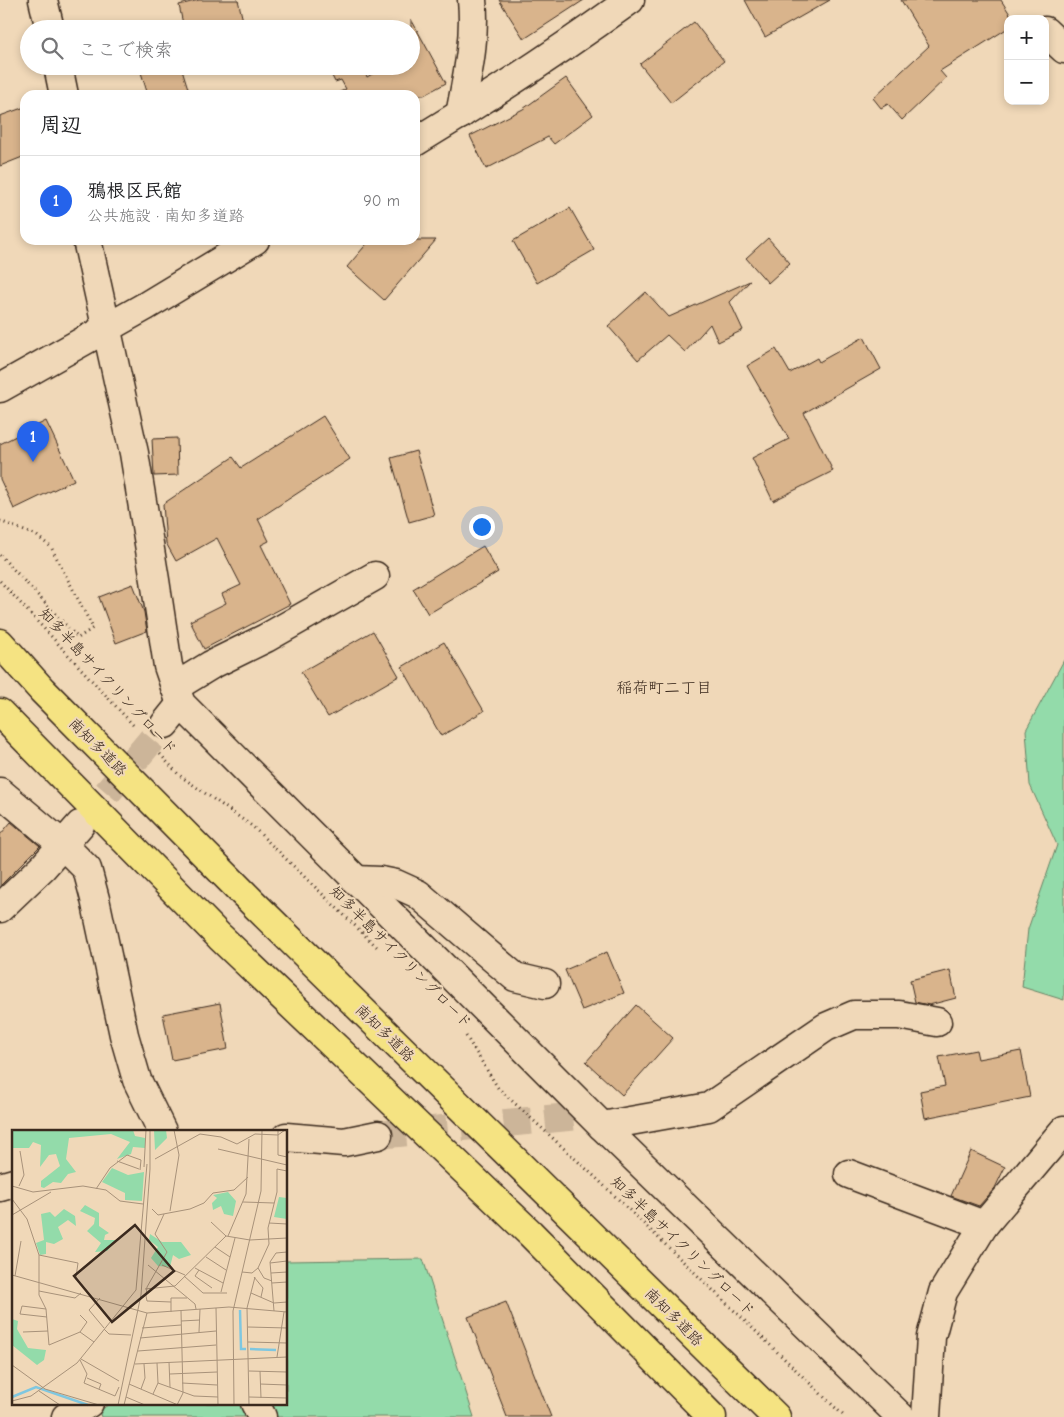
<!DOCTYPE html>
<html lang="ja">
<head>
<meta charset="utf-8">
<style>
  :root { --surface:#fff; --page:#f6f6f6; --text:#202124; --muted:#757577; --line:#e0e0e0; --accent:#2563eb }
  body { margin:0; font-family:"Comic Neue","Klee One",sans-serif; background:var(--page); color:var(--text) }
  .controls { position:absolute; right:15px; top:15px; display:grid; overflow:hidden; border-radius:10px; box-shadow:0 2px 8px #0003 }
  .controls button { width:45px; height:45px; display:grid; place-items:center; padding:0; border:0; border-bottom:1px solid var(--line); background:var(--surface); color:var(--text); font:25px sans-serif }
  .you { position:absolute; left:481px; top:526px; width:18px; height:18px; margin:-12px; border:4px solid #fff; border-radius:50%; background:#1a73e8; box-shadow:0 0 0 8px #1a73e833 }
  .badge { display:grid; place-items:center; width:32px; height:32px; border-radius:50%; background:var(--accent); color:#fff; font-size:16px; font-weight:700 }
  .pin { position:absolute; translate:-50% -41px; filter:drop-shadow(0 1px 2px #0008) }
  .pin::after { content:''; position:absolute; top:26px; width:18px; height:15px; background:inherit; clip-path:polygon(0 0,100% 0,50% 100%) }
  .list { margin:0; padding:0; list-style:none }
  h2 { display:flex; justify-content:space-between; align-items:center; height:65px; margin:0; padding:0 20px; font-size:21px }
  h2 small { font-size:16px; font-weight:400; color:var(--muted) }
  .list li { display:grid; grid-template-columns:32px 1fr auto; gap:15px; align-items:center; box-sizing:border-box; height:90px; padding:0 20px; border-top:1px solid var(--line) }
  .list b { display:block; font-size:19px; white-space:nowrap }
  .list p { margin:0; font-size:16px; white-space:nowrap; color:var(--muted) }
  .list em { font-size:16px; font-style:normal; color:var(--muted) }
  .icon { flex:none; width:28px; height:28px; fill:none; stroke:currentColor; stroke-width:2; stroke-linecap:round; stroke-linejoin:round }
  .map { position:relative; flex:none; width:1064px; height:1417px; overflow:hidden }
  .search { position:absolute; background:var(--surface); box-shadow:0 2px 8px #0003; left:20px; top:20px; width:400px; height:55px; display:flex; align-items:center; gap:12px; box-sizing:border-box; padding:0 18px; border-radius:28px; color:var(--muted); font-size:19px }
  .panel { position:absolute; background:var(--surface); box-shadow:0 2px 8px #0003; left:20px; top:90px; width:400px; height:155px; border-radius:15px }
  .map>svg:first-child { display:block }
  .green { fill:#93dbaa; stroke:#678264 }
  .building { fill:#d9b48c; stroke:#3b2a1e }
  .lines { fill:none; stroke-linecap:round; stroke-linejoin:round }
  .minor-tunnel { stroke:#ccb599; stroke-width:28; stroke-dasharray:28 14; stroke-linecap:butt }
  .minor-casing { stroke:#3b2a1e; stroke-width:31 }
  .highway-casing { stroke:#3b2a1e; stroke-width:31 }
  .path { stroke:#3b2a1e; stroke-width:3; stroke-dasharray:1 4; stroke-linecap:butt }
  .minor { stroke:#f0d8b8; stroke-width:28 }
  .highway { stroke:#f5e382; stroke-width:28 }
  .labels { text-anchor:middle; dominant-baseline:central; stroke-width:4; stroke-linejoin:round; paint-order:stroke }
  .street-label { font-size:15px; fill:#3b2a1e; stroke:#f0d8b8 }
  .neighbourhood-label { font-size:16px; fill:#3b2a1e; stroke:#f0d8b8 }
  .inset-river { fill:none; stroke:#7fc7e0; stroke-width:2.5 }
  .inset-road { fill:none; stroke:#a8927a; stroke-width:1 }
  .view { fill:#3b2a1e; fill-opacity:0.15; stroke:#3b2a1e; stroke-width:2.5 }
  .inset-edge { fill:none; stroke:#3b2a1e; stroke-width:2.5 }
</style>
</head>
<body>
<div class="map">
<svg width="1064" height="1417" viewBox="0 0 1064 1417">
  <rect width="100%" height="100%" fill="#f0d8b8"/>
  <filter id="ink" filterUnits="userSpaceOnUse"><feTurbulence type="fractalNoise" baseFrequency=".02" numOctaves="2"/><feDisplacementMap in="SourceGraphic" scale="10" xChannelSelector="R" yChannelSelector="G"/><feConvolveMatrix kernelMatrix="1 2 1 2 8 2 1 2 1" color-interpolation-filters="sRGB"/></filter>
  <g filter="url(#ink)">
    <g class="green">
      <polygon points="1064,660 1064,1000 1022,987 1028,929 1057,845 1030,785 1026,730"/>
      <polygon points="423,1259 474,1417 101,1417 99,1411 111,1403 286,1403 286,1261"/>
    </g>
    <g class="building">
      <polygon points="199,0 238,0 245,29 184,29 179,5"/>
      <polygon points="499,0 584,0 524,39"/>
      <polygon points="745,0 830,0 765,37"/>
      <polygon points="901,0 1001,0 1013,19 1008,19 1008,28 940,71 946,78 902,120 888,104 881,108 873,98 929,46"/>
      <polygon points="411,19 446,83 424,95 334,95 346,89 341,80 335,82 327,66 362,66 367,77 386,66 411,66"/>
      <polygon points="694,22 724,61 671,103 640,64"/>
      <polygon points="139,66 181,66 190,95 148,95"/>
      <polygon points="566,78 593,115 554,144 548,137 486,169 470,136 523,109"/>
      <polygon points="25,107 25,156 0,166 0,116"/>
      <polygon points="570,208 594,250 537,283 513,241"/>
      <polygon points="768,238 790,263 768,283 746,258"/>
      <polygon points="370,240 436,240 384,300 347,267"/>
      <polygon points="750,281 730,302 743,330 718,342 710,324 685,352 667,335 638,360 608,326 646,292 669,317"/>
      <polygon points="864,337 881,369 804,413 833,471 773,501 752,458 789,439 747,366 776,349 790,373 817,358 819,362"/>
      <polygon points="323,416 350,459 258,519 269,541 261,545 290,604 204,649 190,621 226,603 222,594 241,585 217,538 176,561 166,543 163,504 233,457 241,468"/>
      <polygon points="46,421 74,480 14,509 0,479 0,444"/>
      <polygon points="177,438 178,475 154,476 152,439"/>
      <polygon points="416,451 434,515 409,522 391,458"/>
      <polygon points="483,546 498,572 428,614 413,589"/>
      <polygon points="133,584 144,612 147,631 116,643 99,597"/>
      <polygon points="373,631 399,676 328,717 301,672"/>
      <polygon points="444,642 484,711 441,736 402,667"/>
      <polygon points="11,822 40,846 0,886 0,835"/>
      <polygon points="607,952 624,993 582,1010 565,970"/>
      <polygon points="950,970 956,998 929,1005 915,1002 910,980"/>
      <polygon points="220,1003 228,1049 172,1060 163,1014"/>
      <polygon points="636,1005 673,1038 622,1095 586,1062"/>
      <polygon points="976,1050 978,1059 1021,1051 1030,1097 925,1118 920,1091 945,1086 939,1057"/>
      <polygon points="971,1151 1005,1167 995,1188 979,1206 951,1196"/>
      <polygon points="506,1302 551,1417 507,1417 468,1317"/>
    </g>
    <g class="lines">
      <g class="minor-tunnel">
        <polyline points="80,825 165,724"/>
        <polyline points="378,1135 591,1115"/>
      </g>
      <g class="minor-casing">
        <g id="minor">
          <polyline points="43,0 50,29"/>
          <polyline points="1045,31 1064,49"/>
          <polyline points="58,66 64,95"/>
          <path d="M 460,115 C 467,77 476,38 472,0"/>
          <path d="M 415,142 C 488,98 561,50 630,0"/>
          <polyline points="87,240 134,453 155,580 168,666 181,704 602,1126 901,1417"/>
          <polyline points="0,388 146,306 255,240"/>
          <polyline points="175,687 211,665 266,638 375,576"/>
          <polyline points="165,724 181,704"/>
          <polyline points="0,792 63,845 87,869 95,899 124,1035 137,1080 162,1131"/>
          <polyline points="355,880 381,881 396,884 418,894 515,977 545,984"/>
          <polyline points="0,908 43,867 80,825"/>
          <polyline points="602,1126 709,1107 826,1027 854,1015 899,1015 937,1022"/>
          <polyline points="286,1137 344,1142 378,1135"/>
          <polyline points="849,1174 984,1225"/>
          <polyline points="0,1187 14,1183"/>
          <polyline points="255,1403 262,1417"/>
          <polyline points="66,1417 89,1403"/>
          <polyline points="926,1417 931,1337 943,1292 984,1225 1064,1130"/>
        </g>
      </g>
      <g class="highway-casing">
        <g id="highway">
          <polyline points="0,643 42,690 253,903 776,1417"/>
          <polyline points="0,713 220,937 530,1233 712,1417"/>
        </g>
      </g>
      <g class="path">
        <polyline points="0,521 37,536 51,547 93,628 78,638 0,555"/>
        <polyline points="0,581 134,726"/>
        <polyline points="160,754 179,775 252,826 377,947"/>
        <polyline points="466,1036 498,1088 594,1176 845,1417"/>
      </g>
      <use href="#minor" class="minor"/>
      <use href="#highway" class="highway"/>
    </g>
  </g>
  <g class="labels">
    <g class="street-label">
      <text transform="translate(108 681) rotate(47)">知多半島サイクリングロード</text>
      <text transform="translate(98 747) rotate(45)">南知多道路</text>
      <text transform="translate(401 957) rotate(45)">知多半島サイクリングロード</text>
      <text transform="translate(385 1033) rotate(44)">南知多道路</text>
      <text transform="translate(683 1246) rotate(44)">知多半島サイクリングロード</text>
      <text transform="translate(674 1317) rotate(45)">南知多道路</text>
    </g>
    <g class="neighbourhood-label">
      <text x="664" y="688">稲荷町二丁目</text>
    </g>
  </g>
  <g transform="translate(12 1130)">
    <rect width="275" height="275" fill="#f0d8b8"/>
    <path d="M 0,0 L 121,0 L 123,6 L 133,8 L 133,18 L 121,17 L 119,24 L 105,29 L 118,12 L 99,4 L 57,8 L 54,29 L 64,42 L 56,44 L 49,53 L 41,52 L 32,58 L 29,57 L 29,51 L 48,36 L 44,24 L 37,25 L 28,37 L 29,15 L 21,12 L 17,18 L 0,18 ZM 142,0 L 154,0 L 155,8 L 143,20 ZM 100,38 L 116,45 L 132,42 L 130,71 L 113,70 L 113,63 L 90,52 ZM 216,62 L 224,71 L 221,86 L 212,84 L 209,76 L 201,80 L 200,73 L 205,68 L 201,65 ZM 267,67 L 275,68 L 275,89 L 262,87 ZM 73,75 L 87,83 L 87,96 L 97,103 L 93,105 L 92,110 L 105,110 L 95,121 L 83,122 L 89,113 L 75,101 L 82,94 L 83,88 L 68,81 ZM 52,79 L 63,86 L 64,96 L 56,90 L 46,97 L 51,109 L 42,114 L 34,112 L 34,124 L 28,125 L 24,113 L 32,110 L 29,84 L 38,82 L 43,87 ZM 138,104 L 150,112 L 169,112 L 179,125 L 167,129 L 161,125 L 158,137 L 146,136 L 139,128 L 146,117 L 137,110 ZM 0,189 L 6,191 L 5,199 L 16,218 L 34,220 L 32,230 L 25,235 L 0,215 Z" fill="#93dbaa"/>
    <path class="inset-river" d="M 228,180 L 229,219 L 234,219M 238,219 L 264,220M 0,267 L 24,257 L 76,275"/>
    <path class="inset-road" d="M 266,0 L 266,25 L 275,27M 206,19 L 275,35M 143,29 L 188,4 L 209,7 L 225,14 L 243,4 L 266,5 L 273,0M 105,31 L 127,39M 132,37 L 134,0M 0,56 L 21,62 L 71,56 L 94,60 L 108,71 L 131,74M 7,56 L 12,45 L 8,21M 84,59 L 98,38 L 115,25 L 129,30 L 128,40M 0,69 L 15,89 L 27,125 L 27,165 L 34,179 L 37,215 L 68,202 L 82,212M 231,72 L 262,73M 140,79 L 146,85 L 178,79 L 192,73 L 201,63 L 222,60 L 236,47M 158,81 L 167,25 L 162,0M 152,84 L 143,104 L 155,122 L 135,157 L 134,166 L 135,171 L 159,172M 0,85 L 39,62M 199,92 L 214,106M 257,93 L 275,94M 216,106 L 234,64 L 237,9M 203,117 L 218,127M 27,125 L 66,133 L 64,147M 194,127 L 214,140M 258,133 L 275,131M 136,135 L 183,174 L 184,179M 150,135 L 173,145M 183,138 L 211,153M 246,138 L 252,148 L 260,151M 187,140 L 183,146 L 200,158M 230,142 L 240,143 L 246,138 L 257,114 L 256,98 L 265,62 L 265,39 L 275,41M 259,143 L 275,142M 0,145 L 135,183 L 217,177 L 275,182M 3,146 L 9,111M 172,146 L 191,163 L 215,163M 242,147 L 251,158 L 249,167M 260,153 L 275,152M 133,159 L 163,156 L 214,106 L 238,110 L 275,108M 27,161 L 63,168 L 69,163M 209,162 L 223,108M 239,163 L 262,173 L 275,172M 88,168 L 77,180 L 92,198M 204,178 L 206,275M 34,179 L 10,176 L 8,184 L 35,187M 262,181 L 258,132 L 264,123 L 275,122M 159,182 L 159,168 L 175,168M 169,191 L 188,190M 236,197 L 275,198M 130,198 L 169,195M 92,199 L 97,204 L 119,205M 11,202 L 36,201M 68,202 L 75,192 L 68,185M 187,202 L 188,179M 128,208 L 204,201M 236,212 L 275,213M 126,221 L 204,215M 265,227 L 272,182M 69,229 L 107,251M 68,230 L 75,244 L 72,253 L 103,266 L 107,257M 157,232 L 158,257M 123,234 L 275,227M 0,235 L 33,259 L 87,275M 237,241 L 275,242M 248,241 L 249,268M 158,244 L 205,242M 75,248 L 89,254 L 87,259M 146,253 L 182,266 L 206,267M 170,253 L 205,255M 117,254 L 166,275M 248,254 L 275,255M 129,259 L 133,248 L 132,234M 27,261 L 48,275M 141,264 L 146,253 L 145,233M 114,267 L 133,275M 237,267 L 275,268M 0,271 L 19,266 L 65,233 L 124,160 L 135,34M 106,275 L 129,165 L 138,39 L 138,0M 112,275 L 135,183M 165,275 L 171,263 L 169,181M 222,275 L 221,181 L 249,61 L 250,0M 237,275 L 235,178 L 243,147"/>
    <path class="view" d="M 123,95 L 162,141 L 100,192 L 62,146 Z"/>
    <rect width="275" height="275" class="inset-edge"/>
  </g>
</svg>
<div class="controls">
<button>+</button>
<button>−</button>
</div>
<div class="you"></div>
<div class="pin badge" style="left:33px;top:462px">1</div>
<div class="search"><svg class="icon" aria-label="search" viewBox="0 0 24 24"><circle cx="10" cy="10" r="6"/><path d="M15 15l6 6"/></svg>ここで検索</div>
<section class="panel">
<h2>周辺<small></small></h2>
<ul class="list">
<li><span class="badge">1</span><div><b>鴉根区民館</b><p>公共施設 · 南知多道路</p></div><em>90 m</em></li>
</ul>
</section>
</div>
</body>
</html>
